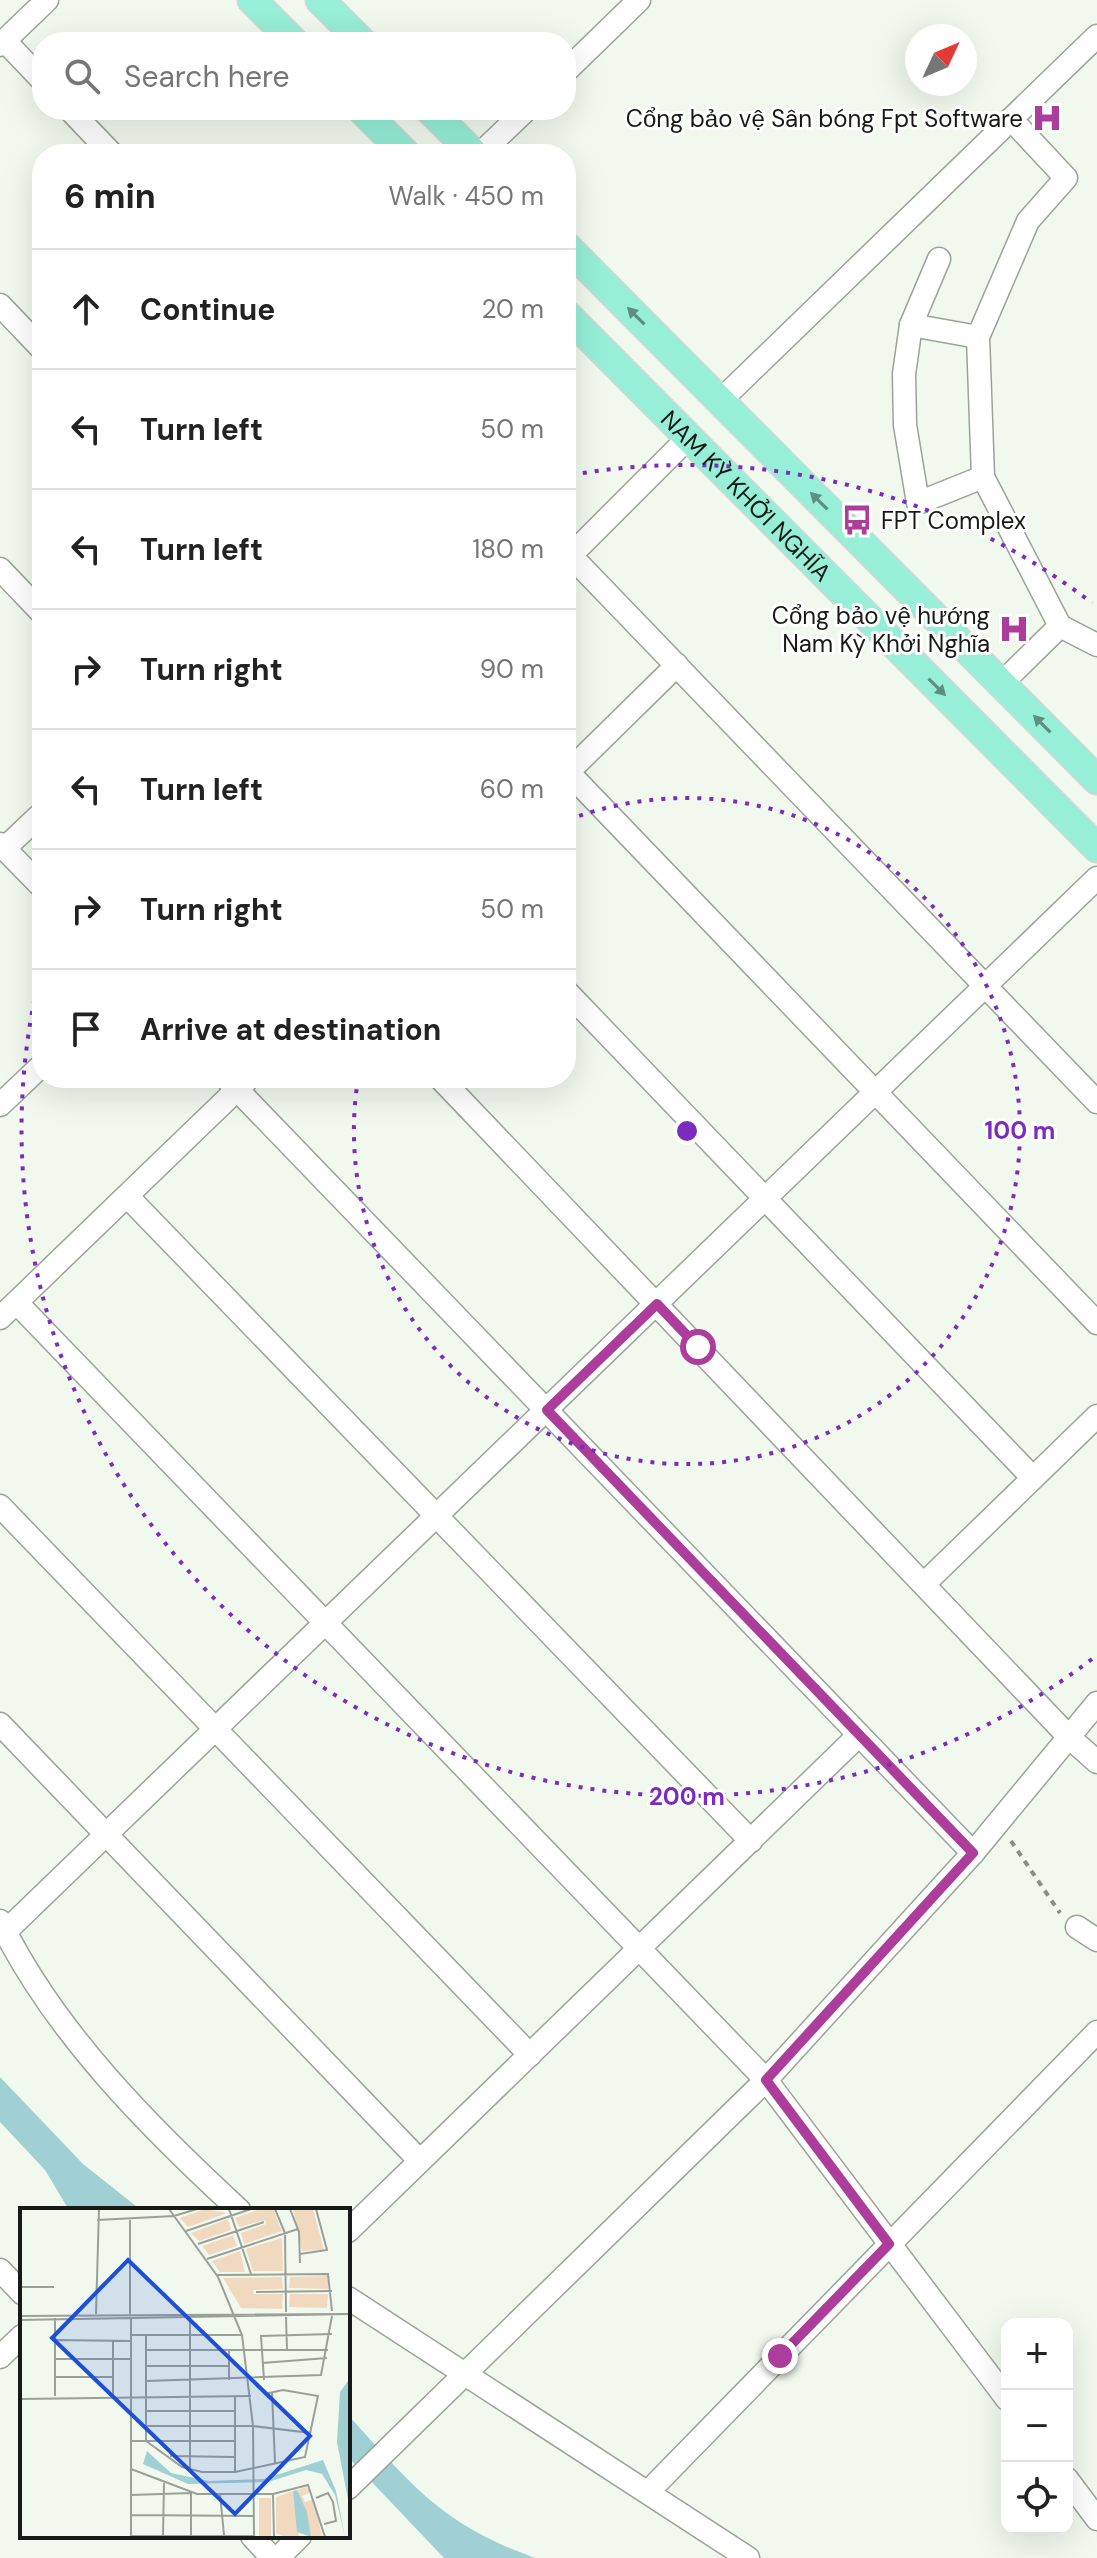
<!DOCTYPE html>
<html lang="en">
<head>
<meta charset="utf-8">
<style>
  :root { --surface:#fff; --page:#f6f6f6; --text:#222; --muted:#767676; --line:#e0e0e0 }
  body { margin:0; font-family:"DM Sans",sans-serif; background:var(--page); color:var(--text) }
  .controls { position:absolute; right:24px; bottom:24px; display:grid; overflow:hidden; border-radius:16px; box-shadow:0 8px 32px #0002 }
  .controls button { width:72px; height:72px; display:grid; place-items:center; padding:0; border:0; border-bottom:2px solid var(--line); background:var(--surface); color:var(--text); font:40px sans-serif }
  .compass { position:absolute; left:905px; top:24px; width:72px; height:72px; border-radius:50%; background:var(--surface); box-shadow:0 8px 32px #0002; rotate:46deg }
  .stop { position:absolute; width:24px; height:24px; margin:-18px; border:6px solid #ac3d9a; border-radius:50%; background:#fff }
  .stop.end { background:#ac3d9a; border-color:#fff; box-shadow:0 2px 8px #0008 }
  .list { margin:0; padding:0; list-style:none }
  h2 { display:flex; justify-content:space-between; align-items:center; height:104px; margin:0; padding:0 32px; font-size:34px }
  h2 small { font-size:26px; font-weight:400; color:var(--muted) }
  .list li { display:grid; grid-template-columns:52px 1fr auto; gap:24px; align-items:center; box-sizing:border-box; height:120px; padding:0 32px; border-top:2px solid var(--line) }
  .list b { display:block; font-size:30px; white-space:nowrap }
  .list em { font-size:26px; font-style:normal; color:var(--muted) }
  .icon { flex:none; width:44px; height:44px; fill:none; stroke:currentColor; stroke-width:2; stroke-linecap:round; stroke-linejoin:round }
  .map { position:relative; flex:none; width:1097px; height:2558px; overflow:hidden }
  .search { position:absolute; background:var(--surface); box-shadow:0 8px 32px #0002; left:32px; top:32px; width:544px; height:88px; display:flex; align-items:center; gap:20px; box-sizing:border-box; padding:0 28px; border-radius:32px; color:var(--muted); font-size:30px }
  .panel { position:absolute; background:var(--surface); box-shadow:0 8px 32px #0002; left:32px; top:144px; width:544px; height:944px; border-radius:32px }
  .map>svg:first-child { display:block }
  .water { fill:#a0d0d4 }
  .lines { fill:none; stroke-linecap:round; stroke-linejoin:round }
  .minor-casing { stroke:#9ba399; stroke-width:25 }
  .major-casing { stroke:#d5d6d5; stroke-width:31 }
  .path { stroke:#888d86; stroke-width:4; stroke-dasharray:6 6; stroke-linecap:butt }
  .minor { stroke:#fff; stroke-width:22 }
  .major { stroke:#96efd6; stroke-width:28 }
  .oneway { fill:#5d8f80 }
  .route { stroke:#ac3d9a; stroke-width:10 }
  .ring { fill:none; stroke:#7b2cbf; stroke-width:4; stroke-dasharray:4 8 }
  .labels { text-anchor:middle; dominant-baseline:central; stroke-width:6; stroke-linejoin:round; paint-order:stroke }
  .poi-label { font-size:24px; fill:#171a16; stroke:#fff; text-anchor:end }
  .street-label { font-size:24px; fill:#171a16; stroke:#fff }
  .inset-road { fill:none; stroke:#9aa098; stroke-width:2 }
  .view { fill:#1d4ed8; fill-opacity:0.15; stroke:#1d4ed8; stroke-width:4 }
  .inset-edge { fill:none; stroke:#171a16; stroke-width:4 }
  .centre { fill:#7b2cbf; stroke:#fff; stroke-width:4 }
  .ring-label { font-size:24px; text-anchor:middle; font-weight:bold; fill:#7b2cbf; stroke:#fff; stroke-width:6; stroke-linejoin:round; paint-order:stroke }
</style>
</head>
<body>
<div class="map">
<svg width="1097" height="2558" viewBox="0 0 1097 2558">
  <rect width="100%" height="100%" fill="#f1f9ef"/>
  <g class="water">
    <polygon points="0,2077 83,2164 141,2210 69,2210 45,2170 0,2122"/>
    <path d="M 348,2415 C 413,2486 441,2524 535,2558 L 444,2558 L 348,2457 Z"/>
  </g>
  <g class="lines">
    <g class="minor-casing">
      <g id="minor">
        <polyline points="5,41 42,80"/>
        <polyline points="0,45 47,0"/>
        <polyline points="566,71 639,0"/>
        <polyline points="70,110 112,154"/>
        <polyline points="1011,119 1066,178 1028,221 978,337 983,477 1060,626 1097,645"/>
        <polyline points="480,154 526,110"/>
        <polyline points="939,259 911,325 978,337"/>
        <polyline points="0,305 42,349"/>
        <polyline points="911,325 904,374 905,425 918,503 983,477"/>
        <polyline points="720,401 1097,36"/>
        <polyline points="570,555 1097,1102"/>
        <polyline points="566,560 689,437"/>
        <polyline points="0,569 42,613"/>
        <polyline points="1002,683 1060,626"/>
        <polyline points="568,772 1097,1323"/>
        <polyline points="566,774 677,665"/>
        <polyline points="0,844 42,887"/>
        <polyline points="4,849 42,813"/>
        <polyline points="566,991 1033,1478"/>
        <polyline points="226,1078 973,1853"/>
        <polyline points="440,1078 1070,1738 1097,1762"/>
        <polyline points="0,1105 42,1065"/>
        <polyline points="127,1196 751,1841"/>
        <polyline points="17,1303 766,2080 1007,2399"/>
        <polyline points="0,1318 249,1078"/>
        <polyline points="0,1506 530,2055"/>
        <polyline points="924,1584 1097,1416"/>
        <polyline points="0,1724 420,2161"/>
        <path d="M 0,1921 C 54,2032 149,2127 239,2210"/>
        <polyline points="1077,1927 1097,1940"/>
        <polyline points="5,1932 1097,878"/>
        <polyline points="348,2231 859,1735"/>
        <polyline points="0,2270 22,2293"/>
        <polyline points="348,2298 748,2558"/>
        <polyline points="0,2357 22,2336"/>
        <polyline points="1067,2479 1097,2519"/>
        <polyline points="348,2488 766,2080 973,1853 1097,1703"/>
        <polyline points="649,2491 1097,2032"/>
        <polyline points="252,2536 272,2558"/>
        <polyline points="278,2558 300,2536"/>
      </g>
    </g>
    <g class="major-casing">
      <g id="major">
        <polyline points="252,0 294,42"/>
        <polyline points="320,0 362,42"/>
        <polyline points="362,110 406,154"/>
        <polyline points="430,110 474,154"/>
        <polyline points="566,246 1097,780"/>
        <path id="s1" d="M 566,314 L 1097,848"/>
      </g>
    </g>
    <polyline class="path" points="1011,1841 1060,1913"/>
    <use href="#minor" class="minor"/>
    <use href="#major" class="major"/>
  </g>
  <defs><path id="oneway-solid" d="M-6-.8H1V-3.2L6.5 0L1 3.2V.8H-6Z" transform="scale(2)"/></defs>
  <g class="oneway">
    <use href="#oneway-solid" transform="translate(636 316) rotate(-135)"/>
    <use href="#oneway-solid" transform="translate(819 501) rotate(-135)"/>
    <use href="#oneway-solid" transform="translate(937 687) rotate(45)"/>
    <use href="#oneway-solid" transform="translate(1042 724) rotate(-135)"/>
  </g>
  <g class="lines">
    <polyline class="route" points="698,1347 657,1304 547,1410 973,1853 766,2080 889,2244 780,2356"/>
  </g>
  <g class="ring">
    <path d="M568 820A333 333 0 1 1 358 1079"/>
    <path d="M1092 1659A666 666 0 0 1 41 970M571 475A666 666 0 0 1 1092 603"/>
  </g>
  <defs>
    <g id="hospital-bare" transform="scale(2.4)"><path d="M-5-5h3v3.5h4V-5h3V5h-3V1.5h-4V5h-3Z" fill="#ac3d9a" stroke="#fff" stroke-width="2.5" paint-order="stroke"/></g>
    <g id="bus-bare" transform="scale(2.4)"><path d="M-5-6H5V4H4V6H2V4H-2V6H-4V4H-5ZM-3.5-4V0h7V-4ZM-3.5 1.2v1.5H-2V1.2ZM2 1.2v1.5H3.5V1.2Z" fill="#ac3d9a" stroke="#fff" stroke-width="2.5" paint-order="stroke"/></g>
  </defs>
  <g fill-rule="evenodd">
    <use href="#hospital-bare" x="1047" y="118"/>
    <use href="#bus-bare" x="857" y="520"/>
    <use href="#hospital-bare" x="1014" y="629"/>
  </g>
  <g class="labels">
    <g class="poi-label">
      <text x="1023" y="118">Cổng bảo vệ Sân bóng Fpt Software</text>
      <text x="881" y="520" text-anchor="start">FPT Complex</text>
      <text x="990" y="615">Cổng bảo vệ hướng<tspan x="990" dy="28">Nam Kỳ Khởi Nghĩa</tspan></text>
    </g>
    <g class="street-label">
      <text stroke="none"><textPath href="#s1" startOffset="256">NAM KỲ KHỞI NGHĨA</textPath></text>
    </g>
  </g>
  <g transform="translate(20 2208)">
    <rect width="330" height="330" fill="#f1f9ef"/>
    <path d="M 185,1 L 207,5 L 168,19 L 160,10 ZM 240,1 L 253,1 L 262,23 L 224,36 L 221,25 L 246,16 L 245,12 L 219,19 L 215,10 ZM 273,1 L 293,1 L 304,42 L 282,43 ZM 208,11 L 211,22 L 179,33 L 171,25 ZM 213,27 L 217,38 L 189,47 L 182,38 ZM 262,30 L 263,63 L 233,63 L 226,41 ZM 220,43 L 225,64 L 200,64 L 192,53 ZM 308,68 L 308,81 L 269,80 L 270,69 ZM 262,69 L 263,81 L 233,82 L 234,86 L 263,86 L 262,101 L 221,100 L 203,70 ZM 308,86 L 307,100 L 269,99 L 270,86 ZM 286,279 L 291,284 L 282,288 L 285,294 L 294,291 L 302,329 L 291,329 L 277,282 ZM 273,283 L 279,329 L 265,329 L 256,325 L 256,289 ZM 239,290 L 251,290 L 251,329 L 239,329 Z" fill="#f0d9be"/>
    <path d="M 330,170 L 330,302 L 317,234 L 320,184 ZM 127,243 L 151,265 L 189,273 L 244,271 L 303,252 L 316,283 L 325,329 L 315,287 L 302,266 L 286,262 L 248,274 L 168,276 L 123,256 ZM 277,282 L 287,304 L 291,329 L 277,324 L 273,283 Z" fill="#a0d0d4"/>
    <path class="inset-road" d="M 149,1 L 198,69 L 222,127 L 233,218 L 234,329M 209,1 L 231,66M 255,1 L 265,25 L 266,104M 270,1 L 279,24 L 280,55M 77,12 L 154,8 L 177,1M 110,12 L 110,106M 166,23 L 231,1M 178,36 L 244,14M 280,46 L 307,42 L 296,1M 187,51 L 278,21M 197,67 L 308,66 L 312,103M 0,79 L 34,79M 236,84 L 312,83M 76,106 L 79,1M 0,108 L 330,106M 266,109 L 267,142M 35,110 L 35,188M 170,110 L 170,262M 111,111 L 111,329M 0,112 L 330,106M 111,127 L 221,127M 126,127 L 126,233 L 215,233M 36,132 L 111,133M 126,142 L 308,142M 209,143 L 209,172M 35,151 L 111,151M 242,155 L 307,150M 126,158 L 209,158M 35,169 L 93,169M 244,172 L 241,128 L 312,126M 126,173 L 301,167 L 312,108M 252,184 L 255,255M 93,188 L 93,133M 215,188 L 215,264M 0,191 L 231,188M 126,203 L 215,203M 126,218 L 233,218 L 291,225M 111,233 L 126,233 L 162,259 L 182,264 L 215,264 L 285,249 L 298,188 L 263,182 L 244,186M 150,248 L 215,249M 111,261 L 177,286 L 253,286 L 288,277 L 305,329M 200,286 L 204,327M 253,286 L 254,329M 111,287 L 171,285 L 171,329M 296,290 L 308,285 L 313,294 L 316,313 L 304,316M 111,307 L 234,308M 111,328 L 234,328M 143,328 L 144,275"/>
    <path class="view" d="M 108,52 L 290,228 L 215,306 L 32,130 Z"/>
    <rect width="330" height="330" class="inset-edge"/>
  </g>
  <circle cx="687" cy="1131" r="12" class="centre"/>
  <g class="ring-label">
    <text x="1020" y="1139">100 m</text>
    <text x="687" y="1805">200 m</text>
  </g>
</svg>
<div class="controls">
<button>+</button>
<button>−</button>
<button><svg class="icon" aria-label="locate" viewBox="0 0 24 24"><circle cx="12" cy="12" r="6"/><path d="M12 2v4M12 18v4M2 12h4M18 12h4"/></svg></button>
</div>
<svg class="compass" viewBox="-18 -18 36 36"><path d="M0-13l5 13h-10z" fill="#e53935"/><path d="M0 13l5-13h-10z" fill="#767676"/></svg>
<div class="stop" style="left:698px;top:1347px"></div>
<div class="stop end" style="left:780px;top:2356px"></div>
<div class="search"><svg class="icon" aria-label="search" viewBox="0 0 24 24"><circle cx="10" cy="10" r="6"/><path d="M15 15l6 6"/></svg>Search here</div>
<section class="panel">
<h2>6 min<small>Walk · 450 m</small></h2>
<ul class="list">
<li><svg class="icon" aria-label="ahead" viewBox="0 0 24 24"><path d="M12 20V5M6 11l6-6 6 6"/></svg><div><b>Continue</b></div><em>20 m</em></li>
<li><svg class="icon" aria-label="left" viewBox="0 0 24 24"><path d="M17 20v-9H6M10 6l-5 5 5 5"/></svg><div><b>Turn left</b></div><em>50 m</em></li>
<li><svg class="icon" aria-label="left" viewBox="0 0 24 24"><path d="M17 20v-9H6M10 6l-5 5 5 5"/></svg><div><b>Turn left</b></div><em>180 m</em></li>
<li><svg class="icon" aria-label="right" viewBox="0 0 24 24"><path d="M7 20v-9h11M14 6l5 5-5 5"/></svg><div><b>Turn right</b></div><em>90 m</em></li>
<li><svg class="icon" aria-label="left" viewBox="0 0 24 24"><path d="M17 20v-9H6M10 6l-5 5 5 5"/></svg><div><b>Turn left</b></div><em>60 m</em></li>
<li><svg class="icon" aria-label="right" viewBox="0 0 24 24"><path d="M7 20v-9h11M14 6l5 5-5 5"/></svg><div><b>Turn right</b></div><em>50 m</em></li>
<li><svg class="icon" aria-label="arrive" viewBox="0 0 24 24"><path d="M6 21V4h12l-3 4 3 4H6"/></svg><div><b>Arrive at destination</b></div></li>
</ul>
</section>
</div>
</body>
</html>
